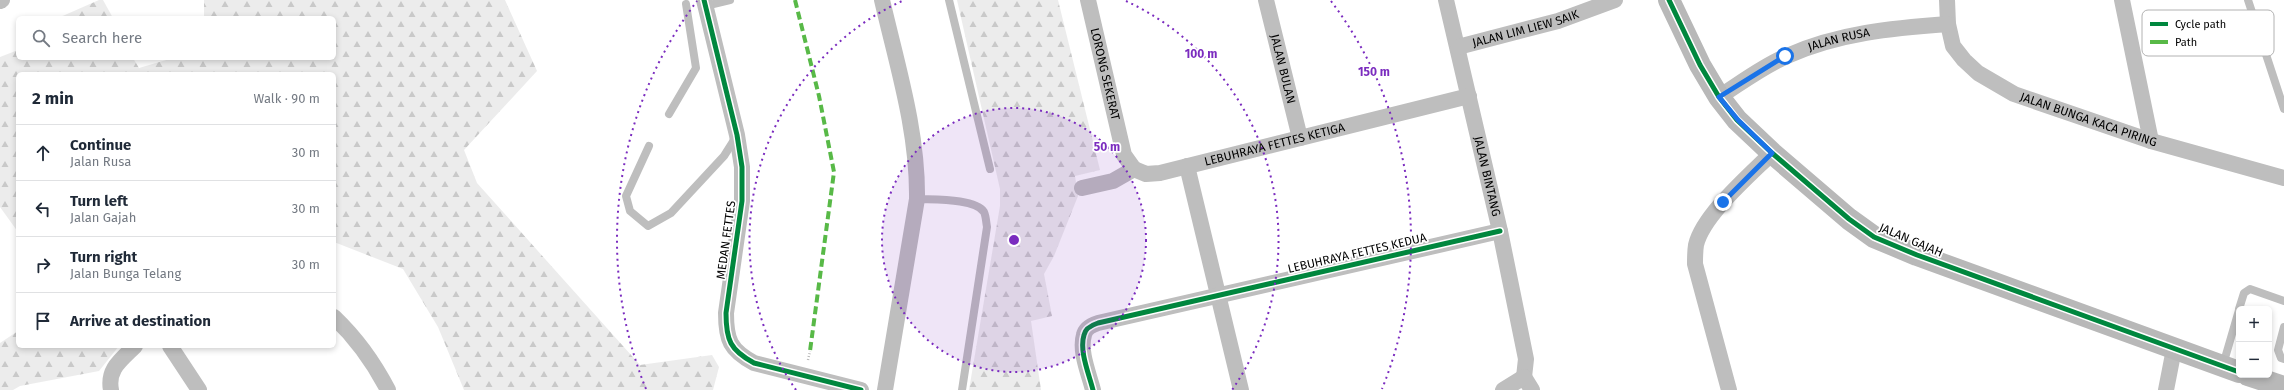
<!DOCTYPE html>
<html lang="en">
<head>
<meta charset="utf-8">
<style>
  :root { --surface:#fff; --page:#f6f6f7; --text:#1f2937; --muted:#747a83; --line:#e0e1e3 }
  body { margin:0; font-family:"Fira Sans",sans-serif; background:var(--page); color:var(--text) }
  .controls { position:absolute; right:12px; bottom:12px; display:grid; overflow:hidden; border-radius:6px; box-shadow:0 2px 6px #0003 }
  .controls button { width:36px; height:36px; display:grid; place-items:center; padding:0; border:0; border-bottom:1px solid var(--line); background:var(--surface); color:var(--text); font:20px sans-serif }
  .stop { position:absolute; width:12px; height:12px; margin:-9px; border:3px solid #1a73e8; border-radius:50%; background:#fff }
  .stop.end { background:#1a73e8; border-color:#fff; box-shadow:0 1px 4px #0008 }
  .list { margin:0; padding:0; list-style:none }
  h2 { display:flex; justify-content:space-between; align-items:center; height:52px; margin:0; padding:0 16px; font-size:17px }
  h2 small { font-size:13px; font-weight:400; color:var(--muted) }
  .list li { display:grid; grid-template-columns:26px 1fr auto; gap:12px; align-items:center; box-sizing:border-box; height:56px; padding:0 16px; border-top:1px solid var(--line) }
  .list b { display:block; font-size:15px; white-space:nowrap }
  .list p { margin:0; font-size:13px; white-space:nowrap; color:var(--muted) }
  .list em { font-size:13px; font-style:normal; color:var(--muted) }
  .icon { flex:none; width:22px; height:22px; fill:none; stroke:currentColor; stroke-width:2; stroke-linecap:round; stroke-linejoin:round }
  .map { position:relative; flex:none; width:2284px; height:390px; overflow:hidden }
  .search { position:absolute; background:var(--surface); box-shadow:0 2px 6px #0003; left:16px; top:16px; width:320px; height:44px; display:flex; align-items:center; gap:10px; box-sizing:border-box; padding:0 14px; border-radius:6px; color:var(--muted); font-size:15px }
  .panel { position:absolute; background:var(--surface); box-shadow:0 2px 6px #0003; left:16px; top:72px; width:320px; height:276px; border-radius:6px }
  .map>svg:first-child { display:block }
  .forest { fill:url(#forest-firs) }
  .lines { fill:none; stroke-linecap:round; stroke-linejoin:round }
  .path { stroke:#b9b9b9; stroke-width:2.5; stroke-dasharray:1 2; stroke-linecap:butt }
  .lane { stroke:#bebebe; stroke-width:8 }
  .street { stroke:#bebebe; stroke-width:16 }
  .secondary { stroke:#b8b8b8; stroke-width:22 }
  .quiet { stroke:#58b947; stroke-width:4; stroke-dasharray:8 4; stroke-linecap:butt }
  .cycleway-casing { stroke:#fff; stroke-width:8 }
  .cycleway { stroke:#00873e; stroke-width:5 }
  .route { stroke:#1a73e8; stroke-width:5 }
  .ring { fill:none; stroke:#7b2cbf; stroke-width:2; stroke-dasharray:2 4 }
  .labels { text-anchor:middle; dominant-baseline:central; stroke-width:3.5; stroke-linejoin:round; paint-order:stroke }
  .street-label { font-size:12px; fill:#000; stroke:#fff }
  .key { fill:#fff; stroke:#b2b2b2; stroke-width:1 }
  .key-label { font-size:11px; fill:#000 }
  .centre { fill:#7b2cbf; stroke:#fff; stroke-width:2 }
  .ring-label { font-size:12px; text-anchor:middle; font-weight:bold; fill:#7b2cbf; stroke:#fff; stroke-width:3.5; stroke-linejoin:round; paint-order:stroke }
</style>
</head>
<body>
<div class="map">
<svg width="2284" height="390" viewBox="0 0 2284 390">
  <defs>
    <pattern id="forest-firs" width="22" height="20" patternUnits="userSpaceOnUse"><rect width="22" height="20" fill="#ececec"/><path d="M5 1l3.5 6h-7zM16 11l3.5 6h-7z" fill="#c9c9c9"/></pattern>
  </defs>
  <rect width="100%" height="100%" fill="#fff"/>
  <g class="forest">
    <polygon points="99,0 103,0 113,18 58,18"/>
    <polygon points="204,0 505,0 537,71 464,150 477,183 640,365 712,355 719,367 713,390 464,390 438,327 403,269 334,242 334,74 18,74 18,232 0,207 0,57 18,50 18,58 133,58 139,68 173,58 334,58 334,18 204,18"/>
    <polygon points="957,0 1058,0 1100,170 1075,176 1078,196 1054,256 1044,274 1052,316 1031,321 1041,390 969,390 1000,206 1000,189"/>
    <polygon points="18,331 18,346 119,346 99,371 20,386 13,390 0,390 0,343"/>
  </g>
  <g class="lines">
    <polyline class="path" points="808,360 810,351"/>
    <g class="lane">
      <polyline points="949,0 990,169"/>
      <polyline points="2248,0 2284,109"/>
      <polyline points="705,6 730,0"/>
      <polyline points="669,114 696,68 686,4"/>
      <polyline points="649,146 626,196 630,211 648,226 671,213 724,156 736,137"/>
      <path d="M 917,199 C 932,200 975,198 984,212 C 986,216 986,222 987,227 L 962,390"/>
      <polyline points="2239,309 2244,293 2250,289 2284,301"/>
      <polyline points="2284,327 2278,350 2281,358 2284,359"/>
      <polyline points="2223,365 2239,310"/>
    </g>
    <g class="street">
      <path d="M 704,0 L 737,135 L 742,167 L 742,201 L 726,313 C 726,340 730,350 754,363 L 861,390"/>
      <path d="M 882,0 C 897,65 918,131 917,199 L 885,390"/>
      <path id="s1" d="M 1088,0 L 1124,155 L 1134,169"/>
      <path id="s2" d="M 1266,0 L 1300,138"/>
      <path id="s3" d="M 1446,0 L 1500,231 L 1526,359 L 1524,377"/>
      <path id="s4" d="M 1947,0 L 1948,24 L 1953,46 L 1964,60 L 1978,73 L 2014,94 L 2151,141 L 2284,178"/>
      <polyline points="2122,0 2151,141"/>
      <polyline points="0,1 2,0"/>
      <path id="s5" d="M 1458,47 L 1558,21 L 1615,0"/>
      <path id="s6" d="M 1719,97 C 1741,83 1763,66 1787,56 C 1838,33 1893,28 1948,24"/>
      <polyline points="1187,166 1241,390"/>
      <path id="s7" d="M 1082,188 L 1113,181 L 1134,169 L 1146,174 L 1160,173 L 1469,96"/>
      <path d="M 334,317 C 356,338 374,363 388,390"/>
      <polyline points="170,346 199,390"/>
      <polyline points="1524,377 1532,390"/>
      <path d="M 111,390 C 107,369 121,360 135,346"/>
      <path d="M 1093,390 C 1089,374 1079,351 1084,335 C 1085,329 1092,325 1098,323 L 1500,231"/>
      <polyline points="1503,390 1524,377"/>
      <path d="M 1729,390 L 1695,264 C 1695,258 1695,251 1696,245 C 1703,215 1750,175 1772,153"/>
      <polyline points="2166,390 2174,349"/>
    </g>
    <g class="secondary">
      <polyline points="1669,0 1700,65 1719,97 1737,120 1772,153 1849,219 1874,237 1917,255 2239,372"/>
      <polyline points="2248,375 2284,387"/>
    </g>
    <polyline class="quiet" points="795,0 819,96 834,172 810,351"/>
    <g class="cycleway-casing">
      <g id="cycleway">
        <path d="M 704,0 L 737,135 L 742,167 L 742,201 L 726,313 C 726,340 730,350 754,363 L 861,390"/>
        <polyline points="1669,0 1700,65 1719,97 1737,120 1772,153 1849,219 1874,237 1917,255 2239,372"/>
        <path d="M 1093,390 C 1089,374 1079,351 1084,335 C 1085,329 1092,325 1098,323 L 1500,231"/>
      </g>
    </g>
    <use href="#cycleway" class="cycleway"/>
  </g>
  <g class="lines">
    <polyline class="route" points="1723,202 1772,153 1738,120 1719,97 1785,56"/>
  </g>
  <circle cx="1014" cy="240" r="132" fill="#7b2cbf" fill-opacity=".12"/>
  <g class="ring">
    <circle cx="1014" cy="240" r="132"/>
    <path d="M796 390A264 264 0 0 1 902 1M1126 1A264 264 0 0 1 1232 390"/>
    <path d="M646 389A397 397 0 0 1 697 1M1331 1A397 397 0 0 1 1382 389"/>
  </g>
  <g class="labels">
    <g class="street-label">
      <text stroke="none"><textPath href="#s5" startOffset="70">JALAN LIM LIEW SAIK</textPath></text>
      <text stroke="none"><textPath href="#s6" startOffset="134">JALAN RUSA</textPath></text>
      <text stroke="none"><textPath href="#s2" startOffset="71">JALAN BULAN</textPath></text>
      <text stroke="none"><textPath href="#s1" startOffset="76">LORONG SEKERAT</textPath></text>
      <text stroke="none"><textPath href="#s4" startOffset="204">JALAN BUNGA KACA PIRING</textPath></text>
      <text stroke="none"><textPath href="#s7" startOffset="201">LEBUHRAYA FETTES KETIGA</textPath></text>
      <text stroke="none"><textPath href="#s3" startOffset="181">JALAN BINTANG</textPath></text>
      <text transform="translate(726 240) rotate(-82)">MEDAN FETTES</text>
      <text transform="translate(1911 240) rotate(23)">JALAN GAJAH</text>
      <text transform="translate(1357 253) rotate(-13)">LEBUHRAYA FETTES KEDUA</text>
    </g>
  </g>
  <rect x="2142" y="10" width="132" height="46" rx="6" class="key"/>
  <rect x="2150" y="22" width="18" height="4" fill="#00873e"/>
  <rect x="2150" y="40" width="18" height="4" fill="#58b947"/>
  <g class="key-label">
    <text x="2175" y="28">Cycle path</text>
    <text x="2175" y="46">Path</text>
  </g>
  <circle cx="1014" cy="240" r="6" class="centre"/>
  <g class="ring-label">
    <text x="1201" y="58">100 m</text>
    <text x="1374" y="76">150 m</text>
    <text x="1107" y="151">50 m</text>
  </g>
</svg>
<div class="controls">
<button>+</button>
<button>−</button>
</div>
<div class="stop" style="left:1785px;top:56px"></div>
<div class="stop end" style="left:1723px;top:202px"></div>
<div class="search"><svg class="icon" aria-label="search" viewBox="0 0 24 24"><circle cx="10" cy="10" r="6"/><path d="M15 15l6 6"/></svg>Search here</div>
<section class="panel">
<h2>2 min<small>Walk · 90 m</small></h2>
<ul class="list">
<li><svg class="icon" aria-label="ahead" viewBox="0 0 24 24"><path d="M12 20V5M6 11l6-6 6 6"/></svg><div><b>Continue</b><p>Jalan Rusa</p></div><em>30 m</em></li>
<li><svg class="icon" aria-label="left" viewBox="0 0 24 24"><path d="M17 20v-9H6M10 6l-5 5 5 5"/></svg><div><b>Turn left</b><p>Jalan Gajah</p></div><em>30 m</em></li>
<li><svg class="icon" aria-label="right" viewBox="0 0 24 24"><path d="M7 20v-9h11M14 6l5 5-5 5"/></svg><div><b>Turn right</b><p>Jalan Bunga Telang</p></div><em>30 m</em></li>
<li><svg class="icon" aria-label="arrive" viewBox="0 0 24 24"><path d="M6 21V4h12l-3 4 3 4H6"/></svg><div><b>Arrive at destination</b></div></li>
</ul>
</section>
</div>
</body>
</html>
